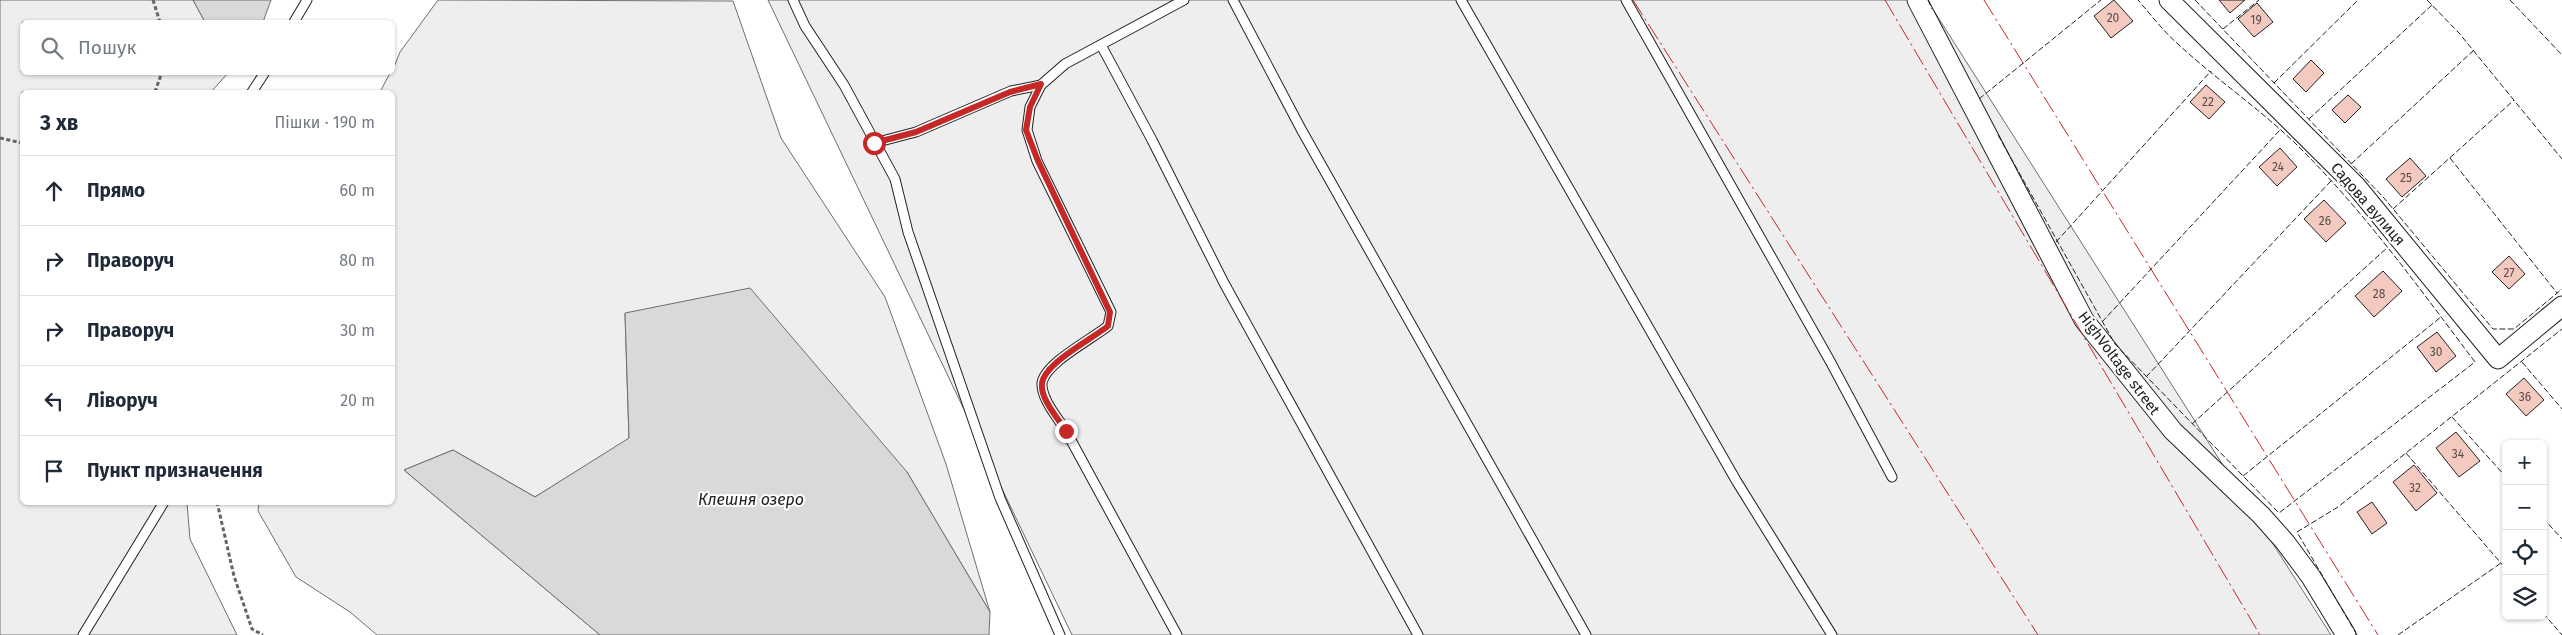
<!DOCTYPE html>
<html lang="uk">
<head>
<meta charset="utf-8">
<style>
  :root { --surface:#fff; --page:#f6f6f7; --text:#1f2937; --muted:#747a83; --line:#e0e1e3 }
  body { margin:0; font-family:"Fira Sans",sans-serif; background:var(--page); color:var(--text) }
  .controls { position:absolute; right:15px; bottom:15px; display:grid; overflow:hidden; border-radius:8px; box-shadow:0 1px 4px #0004 }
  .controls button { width:45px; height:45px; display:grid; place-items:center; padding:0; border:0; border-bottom:1px solid var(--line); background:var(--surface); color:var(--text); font:25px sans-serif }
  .stop { position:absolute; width:15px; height:15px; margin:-11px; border:4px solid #c62828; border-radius:50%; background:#fff }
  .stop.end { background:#c62828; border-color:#fff; box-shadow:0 1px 5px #0008 }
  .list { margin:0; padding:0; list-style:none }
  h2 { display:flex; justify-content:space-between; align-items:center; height:65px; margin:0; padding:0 20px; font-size:21px }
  h2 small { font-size:16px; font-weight:400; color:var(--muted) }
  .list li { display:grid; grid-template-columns:32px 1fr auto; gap:15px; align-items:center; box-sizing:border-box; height:70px; padding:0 20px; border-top:1px solid var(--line) }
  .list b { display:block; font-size:19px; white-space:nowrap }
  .list em { font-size:16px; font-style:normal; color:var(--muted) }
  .icon { flex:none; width:28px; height:28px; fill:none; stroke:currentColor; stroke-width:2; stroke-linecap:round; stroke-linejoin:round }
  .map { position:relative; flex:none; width:2562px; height:635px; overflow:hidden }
  .search { position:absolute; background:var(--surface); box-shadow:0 1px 4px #0004; left:20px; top:20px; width:375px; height:55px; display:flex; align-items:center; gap:12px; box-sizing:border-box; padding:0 18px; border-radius:8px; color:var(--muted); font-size:19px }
  .panel { position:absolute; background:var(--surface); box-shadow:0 1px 4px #0004; left:20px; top:90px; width:375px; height:415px; border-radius:8px }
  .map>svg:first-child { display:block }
  .green { fill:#eee; stroke:#6f6f6f }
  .water { fill:#d9d9d9; stroke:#6f6f6f }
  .building { fill:#f3c9c0; stroke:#222 }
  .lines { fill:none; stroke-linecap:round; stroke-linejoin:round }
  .service-casing { stroke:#222; stroke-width:11 }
  .minor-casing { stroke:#222; stroke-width:21 }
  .path { stroke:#646464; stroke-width:3; stroke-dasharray:4 2.5; stroke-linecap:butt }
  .service { stroke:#fff; stroke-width:9 }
  .minor { stroke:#fff; stroke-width:19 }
  .fence { stroke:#222; stroke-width:1; stroke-dasharray:6 2.5; stroke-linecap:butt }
  .power { stroke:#c62828; stroke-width:1; stroke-dasharray:18 4 2.5 4; stroke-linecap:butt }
  .route { stroke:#c62828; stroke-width:6 }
  .labels { text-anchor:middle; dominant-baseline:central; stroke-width:4; stroke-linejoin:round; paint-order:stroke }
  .number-label { font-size:12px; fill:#564c4a }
  .street-label { font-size:15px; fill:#222; stroke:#fff }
  .water-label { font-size:16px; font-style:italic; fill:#222; stroke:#fff }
</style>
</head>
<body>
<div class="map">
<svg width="2562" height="635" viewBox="0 0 2562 635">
  <rect width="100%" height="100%" fill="#fff"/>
  <g class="green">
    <polygon points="0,0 193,0 205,22 22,22 22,72 228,73 211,92 22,92 22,502 187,503 190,539 237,635 0,635"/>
    <polygon points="438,0 733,1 781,138 885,297 946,464 990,612 907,472 625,314 629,439 535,497 453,450 404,470 600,635 377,635 350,612 296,577 258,511 259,503 392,502 392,92 380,92 390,73 392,72 400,52"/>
    <polygon points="768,0 1927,0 2331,635 1072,635"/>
  </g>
  <g class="water">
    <polygon points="193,0 271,0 263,22 205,22"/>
    <polygon points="750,288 907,472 990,612 989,635 600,635 404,470 453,450 535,497 629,438 625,313"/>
  </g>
  <g class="building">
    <polygon points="2114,0 2133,21 2111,38 2094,16"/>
    <polygon points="2219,0 2245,0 2230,13"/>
    <polygon points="2257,3 2273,22 2254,37 2238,19"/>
    <polygon points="2311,60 2324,73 2306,92 2293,79"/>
    <polygon points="2206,85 2225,102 2209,119 2190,102"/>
    <polygon points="2348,95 2361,107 2345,123 2332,110"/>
    <polygon points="2280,148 2297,167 2277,186 2259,167"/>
    <polygon points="2410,158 2426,176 2402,197 2386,179"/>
    <polygon points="2324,200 2346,223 2326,242 2304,219"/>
    <polygon points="2509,256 2525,274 2509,289 2492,272"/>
    <polygon points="2383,271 2402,291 2374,317 2355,296"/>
    <polygon points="2437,332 2456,356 2436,372 2417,347"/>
    <polygon points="2524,378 2544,400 2526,416 2506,394"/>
    <polygon points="2456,432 2480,461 2459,477 2436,448"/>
    <polygon points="2414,465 2437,493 2416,511 2393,482"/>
    <polygon points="2372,502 2387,523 2372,534 2357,512"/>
  </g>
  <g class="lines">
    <g class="service-casing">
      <g id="service">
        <polyline points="793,0 805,26 844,85 895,179 908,232 1000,498 1060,635"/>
        <polyline points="1233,0 1301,129 1586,635"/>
        <polyline points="1461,0 1737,482 1832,635"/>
        <polyline points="1626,0 1830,361 1892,477"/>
        <polyline points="294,22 307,0"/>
        <polyline points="1101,45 1152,140 1224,283 1418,635"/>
        <polyline points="252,92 265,72"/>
        <polyline points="874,143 916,132 1011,91 1041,85"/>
        <polyline points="83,635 164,502"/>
        <path d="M 1177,635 L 1066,431 C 1058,418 1041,399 1042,383 C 1045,363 1092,339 1108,326 L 1111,312 L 1037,161 L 1027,130 L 1030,107 L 1041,85 L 1065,64 L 1184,0"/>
      </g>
    </g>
    <g class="minor-casing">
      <g id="minor">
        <polyline points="1917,0 2084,320 2173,431 2261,515 2285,542 2311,577 2346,635"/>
        <polyline points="2169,0 2356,186 2498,359 2562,306"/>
      </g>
    </g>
    <g class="path">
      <polyline points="153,0 160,22"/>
      <polyline points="155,92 162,72"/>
      <polyline points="0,138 22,143"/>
      <polyline points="217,502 234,576 252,629 263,635"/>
    </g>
    <use href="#service" class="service"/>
    <use href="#minor" class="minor"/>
    <g class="fence">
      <polyline points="1928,0 1932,9"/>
      <polyline points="2195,0 2384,198 2493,329 2514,329 2562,289"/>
      <polyline points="2427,0 2459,33 2562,159"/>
      <polyline points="2510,0 2562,55"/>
      <polyline points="2223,29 2259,0"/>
      <polyline points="2274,83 2358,0"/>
      <polyline points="1979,99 2101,0"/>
      <polyline points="2309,119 2432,5"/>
      <path d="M 1998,135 L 2115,344 L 2279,513 L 2475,362 C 2419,288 2364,211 2297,145 C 2260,109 2217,80 2179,45 C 2164,32 2151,15 2138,0"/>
      <polyline points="2450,158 2557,293"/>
      <polyline points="2351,164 2474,50"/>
      <polyline points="2393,209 2514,100"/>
      <polyline points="2056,242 2211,71"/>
      <polyline points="2102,322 2280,130"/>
      <polyline points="2522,362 2562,409"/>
      <polyline points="2146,377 2331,181"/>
      <polyline points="2452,417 2506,477"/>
      <polyline points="2192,424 2388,247"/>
      <polyline points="2406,453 2506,569"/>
      <polyline points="2243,476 2441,317"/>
      <polyline points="2543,518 2562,539"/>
      <polyline points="2543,613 2562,635"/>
      <polyline points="2357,635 2297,532 2338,507 2562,329"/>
      <polyline points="2398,635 2501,563"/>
    </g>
    <g class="power">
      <polyline points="1633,0 2038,635"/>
      <polyline points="1885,0 2260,635"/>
      <polyline points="1984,0 2378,635"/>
    </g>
  </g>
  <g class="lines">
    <path class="route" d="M 874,143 L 916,132 L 1010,92 L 1041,84 L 1030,107 L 1026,130 L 1038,161 L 1110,312 L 1108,326 C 1092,339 1045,363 1042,383 C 1040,399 1058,418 1066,431"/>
  </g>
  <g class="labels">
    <g class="number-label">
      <text x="2113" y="18">20</text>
      <text x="2256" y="20">19</text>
      <text x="2208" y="102">22</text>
      <text x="2278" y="167">24</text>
      <text x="2406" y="178">25</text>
      <text x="2325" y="221">26</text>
      <text x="2509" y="273">27</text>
      <text x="2379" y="294">28</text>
      <text x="2436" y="352">30</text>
      <text x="2525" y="397">36</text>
      <text x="2458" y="454">34</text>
      <text x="2415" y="488">32</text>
    </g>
    <g class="street-label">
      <text transform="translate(2368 204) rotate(49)">Садова вулиця</text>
      <text transform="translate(2119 363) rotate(53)">HighVoltage street</text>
    </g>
    <g class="water-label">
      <text x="751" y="499">Клешня озеро</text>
    </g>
  </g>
</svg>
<div class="controls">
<button>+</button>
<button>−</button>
<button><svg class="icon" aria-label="locate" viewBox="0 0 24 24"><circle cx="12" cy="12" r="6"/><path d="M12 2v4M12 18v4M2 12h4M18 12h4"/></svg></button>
<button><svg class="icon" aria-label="layers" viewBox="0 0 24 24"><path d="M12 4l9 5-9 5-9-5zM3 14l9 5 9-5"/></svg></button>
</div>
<div class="stop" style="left:874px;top:143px"></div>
<div class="stop end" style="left:1066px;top:431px"></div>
<div class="search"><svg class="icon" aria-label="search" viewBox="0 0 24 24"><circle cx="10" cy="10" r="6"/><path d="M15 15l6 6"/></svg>Пошук</div>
<section class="panel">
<h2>3 хв<small>Пішки · 190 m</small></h2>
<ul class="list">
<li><svg class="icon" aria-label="ahead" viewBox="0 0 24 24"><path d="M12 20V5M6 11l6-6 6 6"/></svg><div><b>Прямо</b></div><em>60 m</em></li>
<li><svg class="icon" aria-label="right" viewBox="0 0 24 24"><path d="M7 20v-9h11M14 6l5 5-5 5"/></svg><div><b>Праворуч</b></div><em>80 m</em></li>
<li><svg class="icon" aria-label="right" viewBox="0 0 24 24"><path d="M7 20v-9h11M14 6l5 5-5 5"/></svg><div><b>Праворуч</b></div><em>30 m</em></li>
<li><svg class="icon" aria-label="left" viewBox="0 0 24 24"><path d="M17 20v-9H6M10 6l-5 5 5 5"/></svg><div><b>Ліворуч</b></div><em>20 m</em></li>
<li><svg class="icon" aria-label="arrive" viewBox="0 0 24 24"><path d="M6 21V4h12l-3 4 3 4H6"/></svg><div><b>Пункт призначення</b></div></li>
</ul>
</section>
</div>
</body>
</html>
